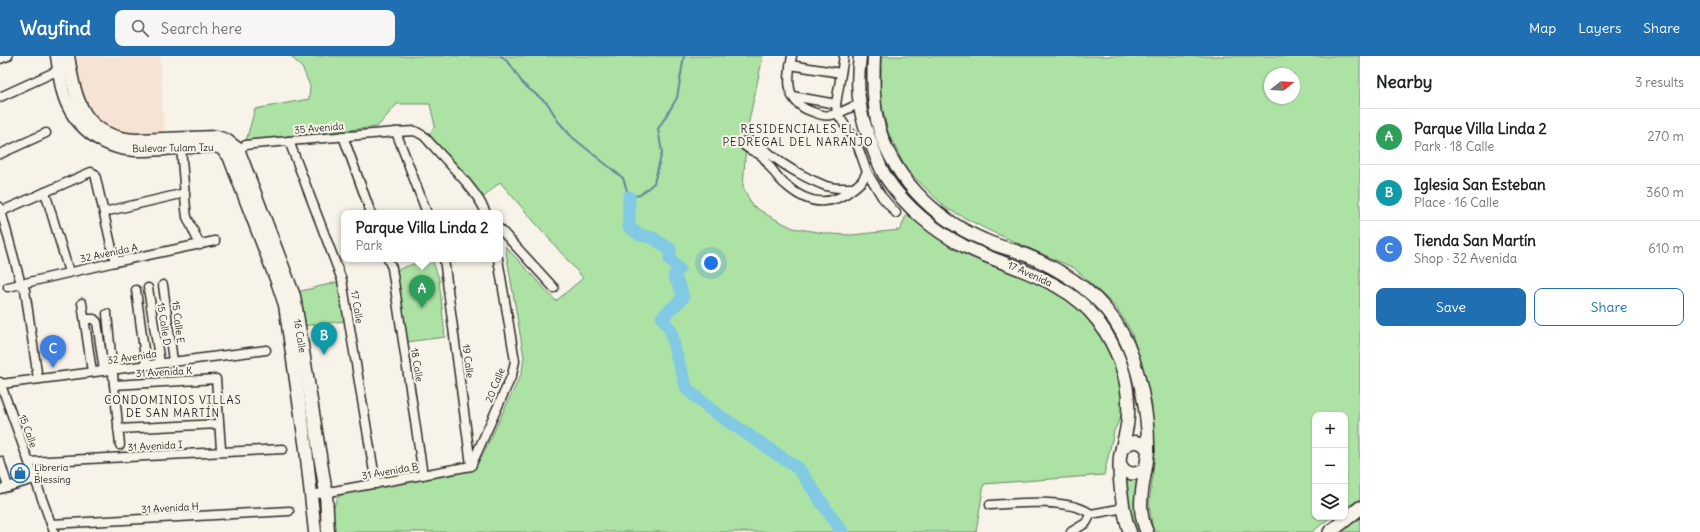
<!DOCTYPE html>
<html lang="en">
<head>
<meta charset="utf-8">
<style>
  :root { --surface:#fff; --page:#f6f6f6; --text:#202124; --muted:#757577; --line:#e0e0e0; --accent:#1f6fb2 }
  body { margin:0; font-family:Delius,sans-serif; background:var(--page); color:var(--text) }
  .controls { position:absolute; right:12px; bottom:12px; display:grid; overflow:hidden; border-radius:8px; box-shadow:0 1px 3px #0004 }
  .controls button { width:36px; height:36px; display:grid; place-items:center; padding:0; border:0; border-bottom:1px solid var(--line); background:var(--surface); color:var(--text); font:20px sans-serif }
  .compass { position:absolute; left:1264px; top:12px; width:36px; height:36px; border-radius:50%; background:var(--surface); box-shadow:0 1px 3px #0004; rotate:72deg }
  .you { position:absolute; left:711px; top:207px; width:14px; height:14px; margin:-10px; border:3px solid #fff; border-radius:50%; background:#1a73e8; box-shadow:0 0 0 6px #1a73e833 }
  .badge { display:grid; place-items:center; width:26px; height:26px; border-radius:50%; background:var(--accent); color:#fff; font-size:13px; font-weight:700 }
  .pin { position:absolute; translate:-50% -33px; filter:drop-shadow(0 1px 2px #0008) }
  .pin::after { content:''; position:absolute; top:21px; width:14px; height:12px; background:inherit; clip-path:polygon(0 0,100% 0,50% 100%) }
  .popup { position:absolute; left:341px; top:154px; width:162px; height:52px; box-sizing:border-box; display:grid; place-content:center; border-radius:8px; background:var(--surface); filter:drop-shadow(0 1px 3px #0005); font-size:13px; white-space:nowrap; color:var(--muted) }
  .popup b { font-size:15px; color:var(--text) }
  .popup::after { content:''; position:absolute; left:50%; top:100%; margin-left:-8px; border:8px solid transparent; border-top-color:var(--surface) }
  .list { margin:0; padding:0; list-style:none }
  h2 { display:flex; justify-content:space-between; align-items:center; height:52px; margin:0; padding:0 16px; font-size:17px }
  h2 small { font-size:13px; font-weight:400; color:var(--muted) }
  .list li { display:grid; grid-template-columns:26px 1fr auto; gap:12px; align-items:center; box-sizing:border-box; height:56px; padding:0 16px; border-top:1px solid var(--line) }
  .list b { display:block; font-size:15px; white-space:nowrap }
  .list p { margin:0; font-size:13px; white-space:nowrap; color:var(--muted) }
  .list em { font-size:13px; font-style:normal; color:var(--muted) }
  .actions { display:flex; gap:8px; padding:12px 16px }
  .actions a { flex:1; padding:9px 0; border:1px solid var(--accent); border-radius:8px; text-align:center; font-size:14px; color:var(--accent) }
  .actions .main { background:var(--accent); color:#fff }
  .icon { flex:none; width:22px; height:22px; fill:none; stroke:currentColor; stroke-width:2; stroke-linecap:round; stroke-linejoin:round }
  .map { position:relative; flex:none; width:1360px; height:476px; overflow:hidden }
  header { display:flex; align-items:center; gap:24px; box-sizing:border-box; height:56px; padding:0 20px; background:var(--accent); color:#fff }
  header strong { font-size:19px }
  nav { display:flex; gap:22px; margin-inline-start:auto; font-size:14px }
  .search { width:280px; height:36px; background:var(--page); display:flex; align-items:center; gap:10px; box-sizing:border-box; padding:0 14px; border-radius:8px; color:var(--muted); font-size:15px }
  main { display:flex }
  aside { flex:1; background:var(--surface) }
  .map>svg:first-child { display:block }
  .built { fill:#f5e3d3 }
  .green { fill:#ade2a5; stroke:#6c8668; fill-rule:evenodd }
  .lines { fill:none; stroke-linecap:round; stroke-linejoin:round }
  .stream { stroke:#5f8a99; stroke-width:2 }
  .river { stroke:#82cae3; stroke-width:13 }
  .minor-casing { stroke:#2b2b2b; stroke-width:11 }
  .secondary-casing { stroke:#2b2b2b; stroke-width:15 }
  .primary-casing { stroke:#2b2b2b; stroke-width:16 }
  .minor { stroke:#f7f3e8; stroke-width:8 }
  .secondary { stroke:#f7f3e8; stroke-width:12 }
  .primary { stroke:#f7f3e8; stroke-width:13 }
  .labels { text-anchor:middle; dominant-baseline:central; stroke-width:4; stroke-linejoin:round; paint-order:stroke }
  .street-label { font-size:10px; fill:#2b2b2b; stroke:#f7f3e8 }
  .poi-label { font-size:10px; fill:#2b2b2b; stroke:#f7f3e8; text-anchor:start }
  .neighbourhood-label { font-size:11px; letter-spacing:1px; fill:#2b2b2b; stroke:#f7f3e8 }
</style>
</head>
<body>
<header>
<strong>Wayfind</strong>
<div class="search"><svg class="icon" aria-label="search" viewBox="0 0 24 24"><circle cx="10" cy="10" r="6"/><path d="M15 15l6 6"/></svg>Search here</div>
<nav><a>Map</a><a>Layers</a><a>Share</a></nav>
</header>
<main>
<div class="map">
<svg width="1360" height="476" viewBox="0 0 1360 476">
  <rect width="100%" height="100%" fill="#f7f3e8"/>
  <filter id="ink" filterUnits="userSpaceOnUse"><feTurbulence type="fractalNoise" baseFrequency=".025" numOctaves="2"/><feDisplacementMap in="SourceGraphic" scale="8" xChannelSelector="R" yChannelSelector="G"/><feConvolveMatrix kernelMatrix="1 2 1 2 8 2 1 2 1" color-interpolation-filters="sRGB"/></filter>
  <g filter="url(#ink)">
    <polygon class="built" points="73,0 160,0 164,78 129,79 110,74 94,63 80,39"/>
    <g class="green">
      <polygon points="291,0 763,0 747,74 743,131 752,149 769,160 793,172 830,178 851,179 900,174 907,157 937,180 1066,237 1096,266 1114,297 1123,333 1122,358 1114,375 1104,419 984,428 976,476 328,476 328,465 338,441 351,432 469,413 483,399 522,316 524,301 505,190 556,245 583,222 500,126 484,141 427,80 435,70 430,48 397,48 377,71 246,85 255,53 309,43 310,30 303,13"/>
      <path d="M 882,0 L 1360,0 L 1360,443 L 1345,452 L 1345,359 L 1315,359 L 1315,461 L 1331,461 L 1312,476 L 1153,476 L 1149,448 L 1153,418 L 1151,353 L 1145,320 L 1131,275 L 1116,251 L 1074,212 L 988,174 L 946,152 L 906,113 L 888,76 L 880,42 ZM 1270,18 L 1294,18 L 1294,42 L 1270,42 Z"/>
      <polygon points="427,203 432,203 439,223 445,281 406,286 397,214"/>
      <polygon points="338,226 345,265 302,270 297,236"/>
      <path d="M 1138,422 C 1134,442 1133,457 1141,476 L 1136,476 C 1130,459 1127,441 1126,423 Z"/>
      <polygon points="1360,462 1360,476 1340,476"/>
    </g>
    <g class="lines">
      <polyline class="stream" points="501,0 510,8 523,28 548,48 558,65 572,81 623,122 629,141 640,139 654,127 662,96 658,73 677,42 684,0"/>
      <polyline class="river" points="629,141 629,171 640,179 653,182 670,193 670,204 679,213 674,220 681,233 683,242 662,261 671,275 675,295 687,333 710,353 799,413 842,476"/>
      <g class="minor-casing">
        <g id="minor">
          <path d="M 792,0 C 787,24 785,47 813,56 C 818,58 825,61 831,59 C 840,58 850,51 859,48"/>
          <polyline points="844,0 836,48 837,57 857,88 867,116 882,141 896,157"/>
          <polyline points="0,3 8,0"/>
          <polyline points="790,9 841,17"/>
          <polyline points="792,40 836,48"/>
          <polyline points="0,41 59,14"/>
          <polyline points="396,76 427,157"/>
          <polyline points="343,80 371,157"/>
          <polyline points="289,85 342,224 376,428"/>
          <polyline points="181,91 186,153 187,161 200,189"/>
          <path d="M 234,96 L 246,89 L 254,88 L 396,76 L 415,75 L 424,80 C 442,101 476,132 486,157"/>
          <polyline points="0,98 46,77"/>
          <path d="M 854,132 C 831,151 809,149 787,130 C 777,123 771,111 763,101 C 758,96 750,95 745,90 L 746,85 L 748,84 C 759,88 765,94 774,101 C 787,112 810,124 826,130 C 835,133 845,132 854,132 L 862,125 L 867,116"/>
          <polyline points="45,136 69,216"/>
          <polyline points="0,151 21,228 25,234 38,323"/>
          <polyline points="2,155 91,116 95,118 115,206"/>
          <polyline points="104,156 185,137"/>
          <polyline points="500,173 554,232"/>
          <polyline points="388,203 392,212 423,419"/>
          <polyline points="444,203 471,409"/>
          <polyline points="163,229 173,305"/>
          <polyline points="8,231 115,206 215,185"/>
          <polyline points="148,232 160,307"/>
          <polyline points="136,234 146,309"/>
          <polyline points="82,247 92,316"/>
          <polyline points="107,258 120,389"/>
          <polyline points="85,263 94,263 97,266 104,315"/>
          <polyline points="0,326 54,476"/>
          <polyline points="1,328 266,294"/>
          <polyline points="114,329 216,323 221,393"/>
          <polyline points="118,373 219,368"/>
          <polyline points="0,405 8,431"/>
          <polyline points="29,406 283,393"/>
          <polyline points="471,410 512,319 515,305 498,203"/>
          <polyline points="0,433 35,423"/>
          <polyline points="312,439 471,410"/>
          <path d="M 990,449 C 1016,447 1069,442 1091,458"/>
          <polyline points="51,468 289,455"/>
          <polyline points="1071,476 1086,467 1091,458 1124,452"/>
        </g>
      </g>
      <g class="secondary-casing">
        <g id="secondary">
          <path d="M 57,0 C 59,12 60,25 63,36 C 72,69 101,92 135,94 C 162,95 188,89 215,90 L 221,92 L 229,100 L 278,228 L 285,249 L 306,393 L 315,476"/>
          <path d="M 68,0 C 75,44 83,81 136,84 L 217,81 L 226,84 L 238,93 L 294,240 L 326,437 L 328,476"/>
          <path d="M 860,0 C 858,16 857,33 860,49 C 861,61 866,73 870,84 C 875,97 879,111 887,123 C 906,151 934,175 964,190 C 1010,213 1066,222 1098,265 C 1118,293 1130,325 1128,359 C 1128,374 1122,387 1120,401 C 1118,419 1123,460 1130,476"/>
          <path d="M 874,0 C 873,21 873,43 877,64 C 889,118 934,163 984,184 C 995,189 1005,192 1016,195 C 1058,211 1101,237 1122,277 C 1139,308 1149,360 1148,395 C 1146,423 1134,449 1147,476"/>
          <path d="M 1122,393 C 1130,384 1141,383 1148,394"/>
          <path d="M 1120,408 C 1126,419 1135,420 1145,413"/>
        </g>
      </g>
      <g class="primary-casing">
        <polyline id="primary" points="1330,476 1360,452"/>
      </g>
      <use href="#minor" class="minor"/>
      <use href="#secondary" class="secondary"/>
      <use href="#primary" class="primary"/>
    </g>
  </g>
  <defs>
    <g id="shop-ring" transform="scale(1)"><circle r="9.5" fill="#f7f3e8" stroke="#1f6fb2" stroke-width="1.5"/><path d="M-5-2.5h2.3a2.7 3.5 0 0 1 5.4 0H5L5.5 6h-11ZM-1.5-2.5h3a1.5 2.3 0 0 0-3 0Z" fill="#1f6fb2"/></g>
  </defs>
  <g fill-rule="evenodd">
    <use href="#shop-ring" x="20" y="417"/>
  </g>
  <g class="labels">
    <g class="street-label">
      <text transform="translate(319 72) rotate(-5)">35 Avenida</text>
      <text transform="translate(173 92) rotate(-1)">Bulevar Tulam Tzu</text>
      <text transform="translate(109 197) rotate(-12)">32 Avenida A</text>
      <text transform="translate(1030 218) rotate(24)">17 Avenida</text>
      <text transform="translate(357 251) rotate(81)">17 Calle</text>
      <text transform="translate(178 266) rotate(83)">15 Calle E</text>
      <text transform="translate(164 268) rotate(81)">15 Calle D</text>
      <text transform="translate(300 280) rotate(81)">16 Calle</text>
      <text transform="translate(132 301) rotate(-8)">32 Avenida</text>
      <text transform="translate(468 305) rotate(83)">19 Calle</text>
      <text transform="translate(417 309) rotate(81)">18 Calle</text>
      <text transform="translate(164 316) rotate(-3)">31 Avenida K</text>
      <text transform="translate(495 329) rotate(-68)">20 Calle</text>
      <text transform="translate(28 375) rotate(70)">15 Calle</text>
      <text transform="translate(155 390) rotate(-3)">31 Avenida I</text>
      <text transform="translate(390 415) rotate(-10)">31 Avenida B</text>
      <text transform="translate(170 452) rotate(-3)">31 Avenida H</text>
    </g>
    <g class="poi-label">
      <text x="34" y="411">Librería<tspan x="34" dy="12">Blessing</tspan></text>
    </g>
    <g class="neighbourhood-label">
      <text x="798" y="73">RESIDENCIALES EL<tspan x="798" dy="13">PEDREGAL DEL NARANJO</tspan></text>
      <text x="173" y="344">CONDOMINIOS VILLAS<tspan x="173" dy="13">DE SAN MARTÍN</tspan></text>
    </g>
  </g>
</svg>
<div class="controls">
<button>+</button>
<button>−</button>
<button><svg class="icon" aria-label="layers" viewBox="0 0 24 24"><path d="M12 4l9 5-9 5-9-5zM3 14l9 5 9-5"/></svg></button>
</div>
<svg class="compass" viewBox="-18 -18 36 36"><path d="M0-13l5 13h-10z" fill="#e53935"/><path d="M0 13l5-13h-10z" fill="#757577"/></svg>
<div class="you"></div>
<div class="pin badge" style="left:422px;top:252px;background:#2e9e5b">A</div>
<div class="popup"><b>Parque Villa Linda 2</b>Park</div>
<div class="pin badge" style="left:324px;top:299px;background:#0f9aa8">B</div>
<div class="pin badge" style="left:53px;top:312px;background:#3f7fe0">C</div>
</div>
<aside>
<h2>Nearby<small>3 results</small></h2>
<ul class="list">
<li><span class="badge" style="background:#2e9e5b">A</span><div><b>Parque Villa Linda 2</b><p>Park · 18 Calle</p></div><em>270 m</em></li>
<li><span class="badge" style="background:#0f9aa8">B</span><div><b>Iglesia San Esteban</b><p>Place · 16 Calle</p></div><em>360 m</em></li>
<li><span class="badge" style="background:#3f7fe0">C</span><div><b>Tienda San Martín</b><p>Shop · 32 Avenida</p></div><em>610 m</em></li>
</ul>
<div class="actions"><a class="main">Save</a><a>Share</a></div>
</aside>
</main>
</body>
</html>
